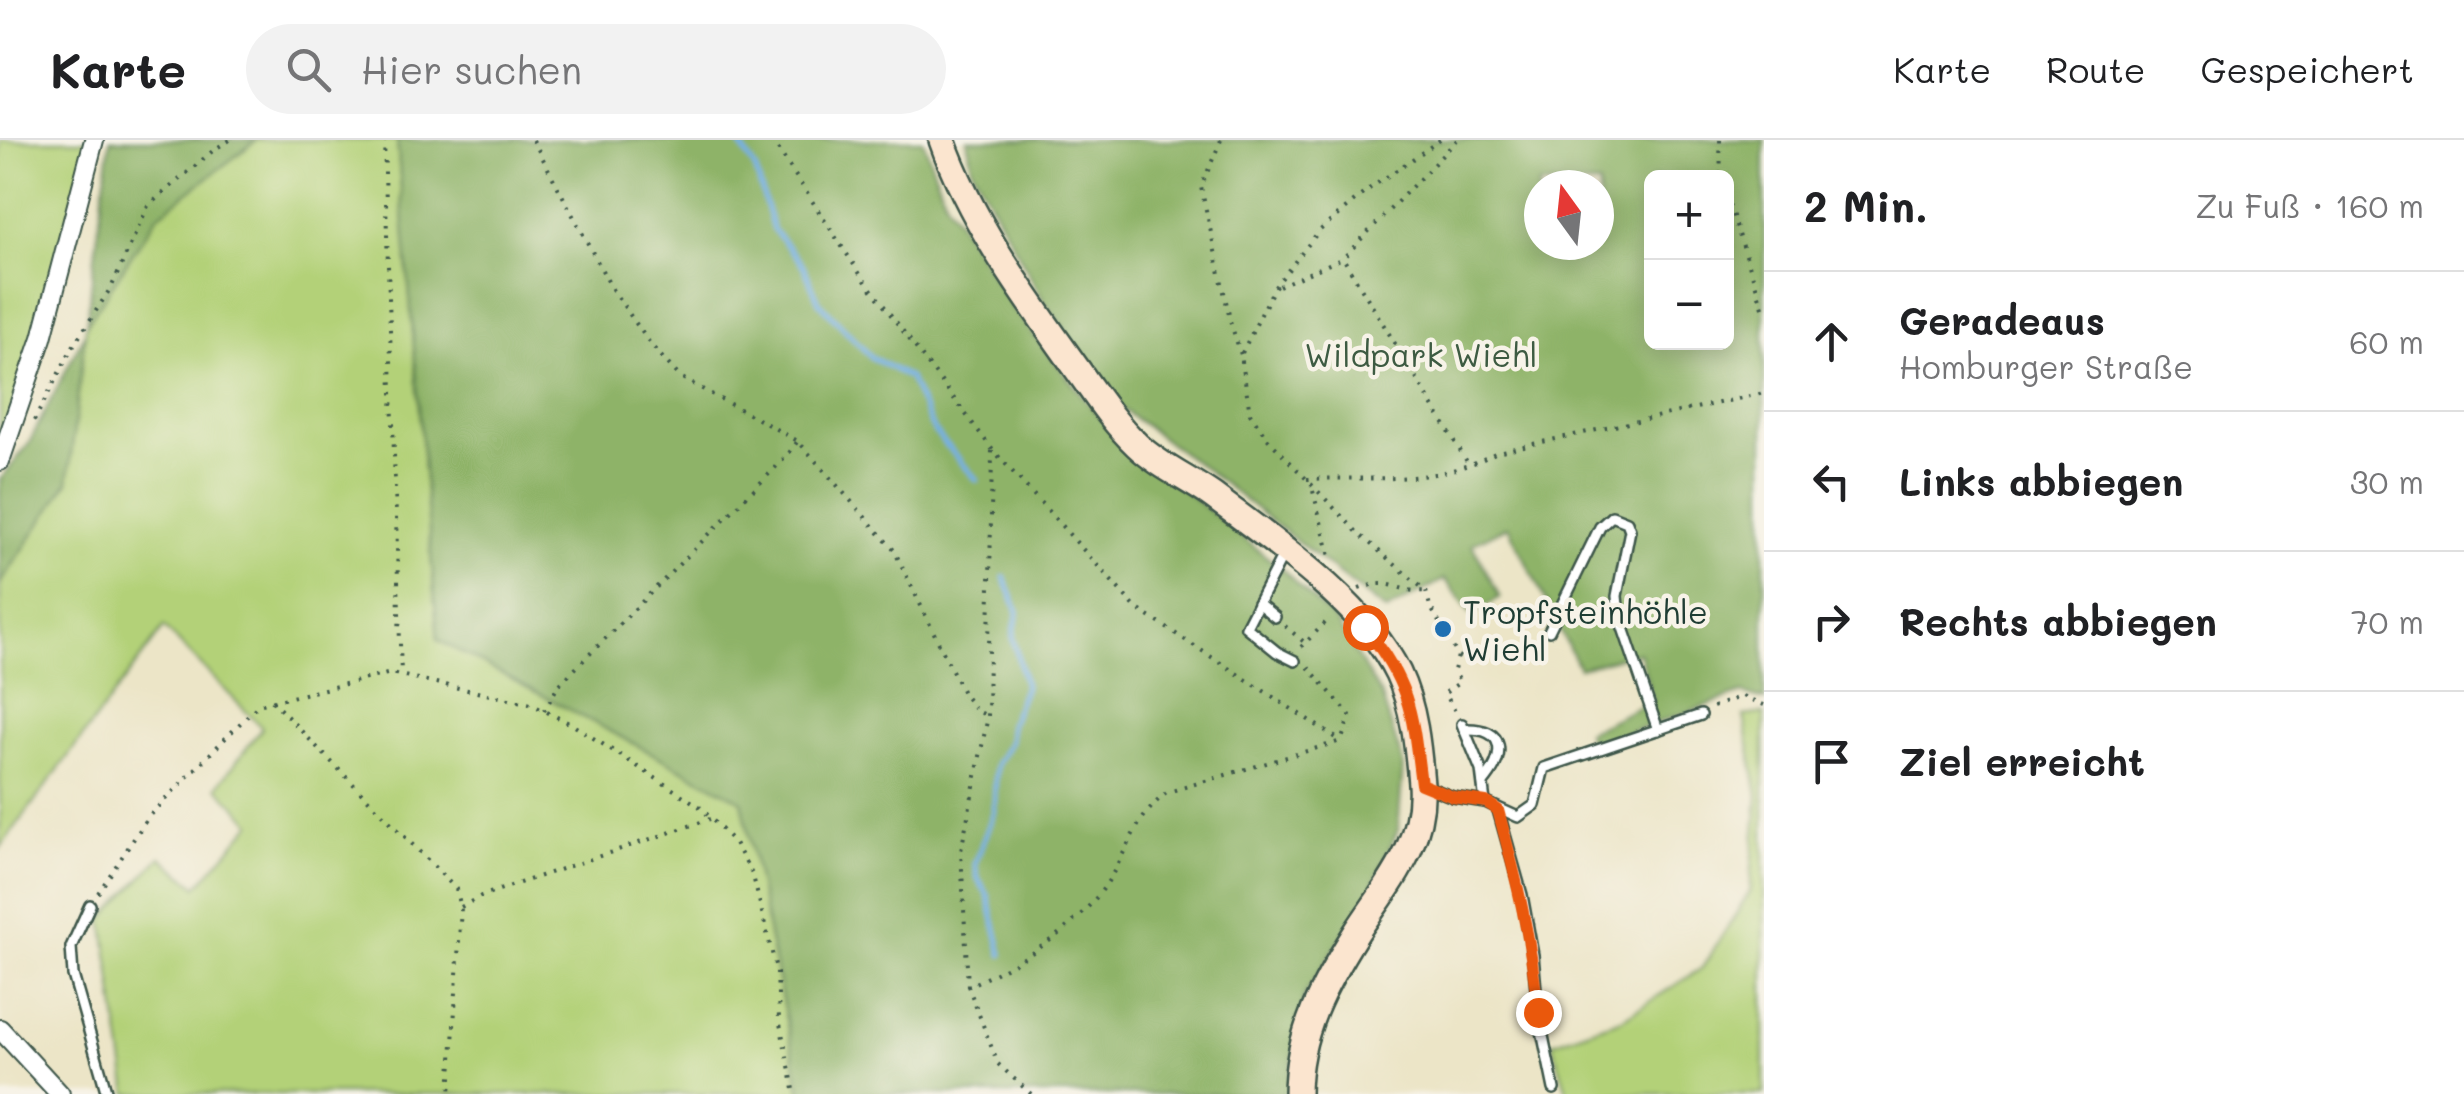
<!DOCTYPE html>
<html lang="de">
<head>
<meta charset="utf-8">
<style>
  :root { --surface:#fff; --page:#f2f2f2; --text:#202124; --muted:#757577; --line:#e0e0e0 }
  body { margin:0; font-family:Mali,sans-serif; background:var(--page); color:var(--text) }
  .controls { position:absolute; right:30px; top:30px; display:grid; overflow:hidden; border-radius:15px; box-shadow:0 5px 25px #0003 }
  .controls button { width:90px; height:90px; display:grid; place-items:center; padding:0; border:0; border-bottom:2px solid var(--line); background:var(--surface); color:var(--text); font:50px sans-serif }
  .compass { position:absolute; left:1524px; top:30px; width:90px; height:90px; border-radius:50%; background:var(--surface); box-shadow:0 5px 25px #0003; rotate:345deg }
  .stop { position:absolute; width:30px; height:30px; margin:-22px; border:8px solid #ea580c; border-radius:50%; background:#fff }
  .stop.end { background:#ea580c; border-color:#fff; box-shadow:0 2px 10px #0008 }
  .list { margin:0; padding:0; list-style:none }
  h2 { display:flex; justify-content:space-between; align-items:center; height:130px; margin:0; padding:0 40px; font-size:42px }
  h2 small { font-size:32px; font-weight:400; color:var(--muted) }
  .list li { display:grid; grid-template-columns:65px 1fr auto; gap:30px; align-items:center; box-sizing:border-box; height:140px; padding:0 40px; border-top:2px solid var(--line) }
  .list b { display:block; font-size:38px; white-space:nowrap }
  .list p { margin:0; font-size:32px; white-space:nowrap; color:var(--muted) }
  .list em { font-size:32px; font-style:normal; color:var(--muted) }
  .icon { flex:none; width:55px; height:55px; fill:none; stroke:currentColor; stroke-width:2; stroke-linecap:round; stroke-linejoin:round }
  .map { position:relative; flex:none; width:1764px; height:954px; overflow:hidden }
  header { display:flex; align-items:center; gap:60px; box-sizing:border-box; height:140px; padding:0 50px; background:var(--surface); border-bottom:2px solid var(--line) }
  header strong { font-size:48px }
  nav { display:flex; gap:55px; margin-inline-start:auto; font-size:35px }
  .search { width:700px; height:90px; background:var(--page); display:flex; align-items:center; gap:25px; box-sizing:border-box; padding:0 35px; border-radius:55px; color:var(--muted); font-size:38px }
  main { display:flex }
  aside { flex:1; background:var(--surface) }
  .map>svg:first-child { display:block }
  .green { fill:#b3d178; stroke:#698756; stroke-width:2.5 }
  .forest { fill:#8eb368; stroke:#56784e; stroke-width:2.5; fill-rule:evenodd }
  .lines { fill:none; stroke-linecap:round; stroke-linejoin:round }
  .stream { stroke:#74b0e6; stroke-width:5 }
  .lane-casing { stroke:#3e564a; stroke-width:14 }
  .street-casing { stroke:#3e564a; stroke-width:22 }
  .secondary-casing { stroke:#3e564a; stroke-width:30 }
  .path { stroke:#3e564a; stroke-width:4; stroke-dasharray:2.5 8; stroke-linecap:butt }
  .lane { stroke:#fff; stroke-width:9 }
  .street { stroke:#fff; stroke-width:18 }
  .secondary { stroke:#fbe5cf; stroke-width:25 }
  .route { stroke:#ea580c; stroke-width:12 }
  .poi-dot { fill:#1f6fb2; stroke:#f7f3e8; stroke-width:4 }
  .labels { text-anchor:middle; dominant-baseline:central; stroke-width:9; stroke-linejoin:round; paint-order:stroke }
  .park-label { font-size:32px; fill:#3d5b42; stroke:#f7f3e8 }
  .poi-label { font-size:32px; fill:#1f3d34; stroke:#f7f3e8; text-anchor:start }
</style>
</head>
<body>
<header>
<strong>Karte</strong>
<div class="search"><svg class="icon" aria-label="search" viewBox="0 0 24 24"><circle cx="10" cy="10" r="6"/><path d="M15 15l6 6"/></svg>Hier suchen</div>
<nav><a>Karte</a><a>Route</a><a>Gespeichert</a></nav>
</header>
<main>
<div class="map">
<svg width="1764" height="954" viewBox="0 0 1764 954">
  <rect width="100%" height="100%" fill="#f7f3e8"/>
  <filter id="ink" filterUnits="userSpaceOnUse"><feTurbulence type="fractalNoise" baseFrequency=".01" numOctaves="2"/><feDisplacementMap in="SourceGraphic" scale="20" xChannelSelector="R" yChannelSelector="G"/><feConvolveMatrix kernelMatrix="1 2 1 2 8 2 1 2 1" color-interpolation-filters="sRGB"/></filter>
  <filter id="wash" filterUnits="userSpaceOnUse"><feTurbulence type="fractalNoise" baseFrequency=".0048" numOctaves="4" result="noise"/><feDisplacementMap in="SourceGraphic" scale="40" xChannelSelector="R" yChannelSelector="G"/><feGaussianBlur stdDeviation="2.25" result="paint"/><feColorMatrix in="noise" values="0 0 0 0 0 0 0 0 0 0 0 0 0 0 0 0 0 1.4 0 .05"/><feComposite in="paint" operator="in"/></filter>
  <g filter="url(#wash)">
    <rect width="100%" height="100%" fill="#ece5c7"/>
    <g class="green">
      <polygon points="0,0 89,0 61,112 0,308"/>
      <polygon points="257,0 397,0 438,500 742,661 801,954 128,954 103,779 161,717 197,747 252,683 217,647 262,588 164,487 0,708 0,444 68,342 86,185 158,75"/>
      <polygon points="1764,573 1764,954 1568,954 1552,903 1622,879 1702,828 1750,752 1758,655 1744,576"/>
    </g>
    <g class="forest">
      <polygon points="110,0 257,0 158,75 86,185"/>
      <polygon points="397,0 923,0 945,60 1014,170 1100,278 1140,315 1283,430 1337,483 1382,557 1403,624 1398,690 1367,759 1304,856 1287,954 801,954 742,661 438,500"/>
      <path d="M 967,0 L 1764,0 L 1764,560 L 1742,553 L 1590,606 L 1587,592 L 1653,560 L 1639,512 L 1579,528 L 1508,386 L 1472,404 L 1500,457 L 1472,475 L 1445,439 L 1386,471 L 1204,328 L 1122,269 L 1042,158 L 972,28 ZM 1652,38 L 1726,38 L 1726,202 L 1652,202 ZM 1539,45 L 1599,45 L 1599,105 L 1539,105 Z"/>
      <polygon points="85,193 68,342 0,444 0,340 28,305"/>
    </g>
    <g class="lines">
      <g class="stream">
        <polyline points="737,0 755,28 773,89 803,125 819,162 871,217 909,238 934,291 977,340"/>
        <polyline points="1002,815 988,755 978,739 975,724 994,671 996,625 1010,601 1010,585 1025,546 1013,498 1018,471 1004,437"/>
      </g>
    </g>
  </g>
  <g filter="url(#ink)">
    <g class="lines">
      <g class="lane-casing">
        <g id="lane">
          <polyline points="1283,415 1246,487 1277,512 1295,521"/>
          <polyline points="1258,463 1275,477"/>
          <polyline points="1549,491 1600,387 1612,376 1627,382 1630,390 1617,456 1619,476 1658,590"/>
          <polyline points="1462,584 1481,630 1485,662"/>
          <path d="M 1464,589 C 1507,587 1506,616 1483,643"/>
          <polyline points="1423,645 1453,657 1485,662 1518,677 1535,665 1544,628 1701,575"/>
          <polyline points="1498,670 1522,755 1533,815 1538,872 1554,949"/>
          <polyline points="90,765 71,807 73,835 107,954"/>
        </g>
      </g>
      <g class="street-casing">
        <g id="street">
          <polyline points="0,321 42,198 94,0"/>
          <polyline points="0,889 60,954"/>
        </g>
      </g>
      <g class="secondary-casing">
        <path id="secondary" d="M 942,0 C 970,80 1023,153 1072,222 C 1093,251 1111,280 1137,305 C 1159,326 1189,339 1213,356 C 1274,402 1364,463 1398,533 C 1414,567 1418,607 1421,644 C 1425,705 1387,745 1356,793 C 1324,844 1297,893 1297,954"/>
      </g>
      <g class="path">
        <polyline points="384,0 401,535"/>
        <polyline points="533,0 612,149 651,205 680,237 798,301 894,410 964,555 977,571 988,576"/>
        <polyline points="772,0 860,134 992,309 1136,468 1341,601"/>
        <polyline points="1221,0 1201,47 1231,184 1241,215"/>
        <polyline points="1440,0 1369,49 1319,91 1274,148 1241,215 1250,273 1267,298 1359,394 1426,451 1430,466 1458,516 1454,530 1460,542 1445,553 1456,573"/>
        <polyline points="1457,0 1343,118 1469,325"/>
        <polyline points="1720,0 1721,38"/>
        <polyline points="1726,55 1764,170"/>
        <polyline points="1279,146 1343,118"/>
        <polyline points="34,281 72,208 112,146 148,66 215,9 230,0"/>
        <path d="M 1307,339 C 1377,336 1433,347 1497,312 L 1764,253"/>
        <polyline points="1313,351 1331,420"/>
        <path d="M 1359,449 C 1394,436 1394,453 1426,451"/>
        <polyline points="1285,486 1304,502"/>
        <polyline points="1301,507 1329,479"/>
        <polyline points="1458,516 1469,522"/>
        <polyline points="1308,527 1350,575 1342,599"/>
        <polyline points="272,561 456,749 461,767 450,954"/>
        <polyline points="1713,567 1742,556 1764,565"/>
        <polyline points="544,571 558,546 786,317 797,302"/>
        <polyline points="98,753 149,676 258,565 391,533 531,564 573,585 699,666 735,703 753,736 777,833 779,879 795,954"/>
        <polyline points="461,767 481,756 710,679"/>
        <polyline points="968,846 961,711 988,576 992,309"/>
        <path d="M 1031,954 L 998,924 L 968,846 C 1018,824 1065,797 1100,753 C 1126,719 1131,680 1168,652 L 1341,601"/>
      </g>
      <use href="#lane" class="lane"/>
      <use href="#street" class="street"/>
      <use href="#secondary" class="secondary"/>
    </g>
  </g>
  <g class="lines" filter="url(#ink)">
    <path class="route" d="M 1365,487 C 1411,546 1412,572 1421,644 L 1453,657 L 1486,662 L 1498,670 C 1517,741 1531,798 1538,872"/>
  </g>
  <circle class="poi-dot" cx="1443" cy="489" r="10"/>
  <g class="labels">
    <g class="park-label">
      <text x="1421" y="214">Wildpark Wiehl</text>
    </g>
    <g class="poi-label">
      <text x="1463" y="471">Tropfsteinhöhle<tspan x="1463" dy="37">Wiehl</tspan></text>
    </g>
  </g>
</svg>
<div class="controls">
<button>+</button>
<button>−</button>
</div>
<svg class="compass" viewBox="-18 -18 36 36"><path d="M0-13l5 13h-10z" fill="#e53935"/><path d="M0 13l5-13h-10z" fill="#757577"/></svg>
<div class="stop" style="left:1365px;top:487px"></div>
<div class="stop end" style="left:1538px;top:872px"></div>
</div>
<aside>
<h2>2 Min.<small>Zu Fuß · 160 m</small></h2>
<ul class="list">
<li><svg class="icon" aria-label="ahead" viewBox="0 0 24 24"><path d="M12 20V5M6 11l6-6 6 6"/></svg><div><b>Geradeaus</b><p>Homburger Straße</p></div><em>60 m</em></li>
<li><svg class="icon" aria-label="left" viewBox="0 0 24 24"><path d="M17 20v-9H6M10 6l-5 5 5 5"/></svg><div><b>Links abbiegen</b></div><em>30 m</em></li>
<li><svg class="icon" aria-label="right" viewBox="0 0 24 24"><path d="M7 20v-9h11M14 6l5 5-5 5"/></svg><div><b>Rechts abbiegen</b></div><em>70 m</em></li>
<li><svg class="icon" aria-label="arrive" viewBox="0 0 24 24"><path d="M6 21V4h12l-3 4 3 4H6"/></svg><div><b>Ziel erreicht</b></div></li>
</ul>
</aside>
</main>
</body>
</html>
